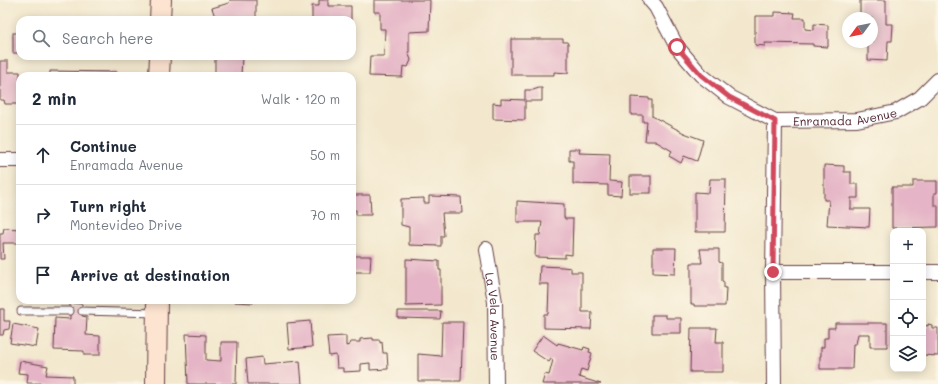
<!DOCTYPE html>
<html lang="en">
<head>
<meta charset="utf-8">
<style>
  :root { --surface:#fff; --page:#f2f2f3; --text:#1f2937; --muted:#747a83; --line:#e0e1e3 }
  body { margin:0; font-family:Mali,sans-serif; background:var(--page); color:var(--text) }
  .controls { position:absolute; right:12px; bottom:12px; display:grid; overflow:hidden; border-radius:8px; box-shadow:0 2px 10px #0003 }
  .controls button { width:36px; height:36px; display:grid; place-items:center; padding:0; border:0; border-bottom:1px solid var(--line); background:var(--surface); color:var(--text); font:20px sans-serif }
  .compass { position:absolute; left:842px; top:12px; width:36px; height:36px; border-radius:50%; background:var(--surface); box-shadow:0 2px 10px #0003; rotate:237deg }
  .stop { position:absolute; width:12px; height:12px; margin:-9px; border:3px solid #d1495b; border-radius:50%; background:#fff }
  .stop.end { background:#d1495b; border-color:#fff; box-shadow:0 1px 4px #0008 }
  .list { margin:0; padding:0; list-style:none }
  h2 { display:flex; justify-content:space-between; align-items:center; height:52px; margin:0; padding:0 16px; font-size:17px }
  h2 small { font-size:13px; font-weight:400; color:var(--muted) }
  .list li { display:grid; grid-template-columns:26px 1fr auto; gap:12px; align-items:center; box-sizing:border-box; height:60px; padding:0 16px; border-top:1px solid var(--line) }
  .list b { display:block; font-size:15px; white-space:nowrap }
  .list p { margin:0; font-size:13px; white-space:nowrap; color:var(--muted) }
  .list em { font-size:13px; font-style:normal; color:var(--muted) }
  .icon { flex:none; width:22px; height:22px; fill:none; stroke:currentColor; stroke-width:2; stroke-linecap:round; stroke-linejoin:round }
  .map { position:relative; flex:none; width:938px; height:384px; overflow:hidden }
  .search { position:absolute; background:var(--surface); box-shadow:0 2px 10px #0003; left:16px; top:16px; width:340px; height:44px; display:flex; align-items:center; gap:10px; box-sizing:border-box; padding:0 14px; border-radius:12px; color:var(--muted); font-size:15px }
  .panel { position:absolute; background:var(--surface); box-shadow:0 2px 10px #0003; left:16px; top:72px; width:340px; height:232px; border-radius:12px }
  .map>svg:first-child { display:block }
  .building { fill:#e5b4c6 }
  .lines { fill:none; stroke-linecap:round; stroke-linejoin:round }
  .lane-casing { stroke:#633d43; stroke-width:9 }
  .street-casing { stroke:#633d43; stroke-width:16 }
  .secondary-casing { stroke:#633d43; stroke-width:22 }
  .lane { stroke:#fff; stroke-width:7 }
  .street { stroke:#fff; stroke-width:14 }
  .secondary { stroke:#fde4d1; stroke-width:20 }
  .route { stroke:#d1495b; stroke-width:5 }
  .labels { text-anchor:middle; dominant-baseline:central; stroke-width:3; stroke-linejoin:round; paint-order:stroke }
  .street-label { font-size:12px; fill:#4a1f2b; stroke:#fcf5e5 }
</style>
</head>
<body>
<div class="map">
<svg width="938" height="384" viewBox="0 0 938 384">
  <rect width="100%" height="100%" fill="#fcf5e5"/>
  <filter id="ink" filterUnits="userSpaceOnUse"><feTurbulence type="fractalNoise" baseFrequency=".025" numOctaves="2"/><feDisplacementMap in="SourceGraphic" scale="8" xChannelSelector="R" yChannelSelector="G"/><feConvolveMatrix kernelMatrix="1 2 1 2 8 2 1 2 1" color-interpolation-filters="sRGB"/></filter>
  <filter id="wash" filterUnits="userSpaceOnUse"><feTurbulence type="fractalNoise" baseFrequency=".012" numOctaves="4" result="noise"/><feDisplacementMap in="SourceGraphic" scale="16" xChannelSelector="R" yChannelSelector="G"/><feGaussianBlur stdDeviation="0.9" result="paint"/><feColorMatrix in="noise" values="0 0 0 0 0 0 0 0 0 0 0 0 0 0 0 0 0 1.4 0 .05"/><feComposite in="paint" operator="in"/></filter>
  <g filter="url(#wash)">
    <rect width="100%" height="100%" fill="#f3e8ce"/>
    <g id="blocks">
      <g class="building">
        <polygon points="230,0 256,0 256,20 216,20 212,8 229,3"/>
        <polygon points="319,0 328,0 328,6 351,6 351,20 312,20 312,6 319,6"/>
        <polygon points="374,0 430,0 429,31 409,32 409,52 408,52 411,60 408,67 403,66 402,77 369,76 370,56 384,56 385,29 380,29 380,12 374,12"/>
        <polygon points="860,0 886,0 886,24 893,24 892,41 888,41 887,61 868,60 868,42 872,42 872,18 860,18"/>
        <polygon points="775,12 795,13 794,18 805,18 805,29 814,30 814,24 828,25 828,47 813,46 813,44 765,43 765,46 755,45 755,16 775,16"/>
        <rect x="13" y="33" width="7" height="20"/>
        <polygon points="511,39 563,39 563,42 567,42 568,44 568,73 554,72 554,75 511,75"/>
        <polygon points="215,56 242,56 241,76 215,76"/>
        <polygon points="0,61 8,61 8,72 20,72 20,104 5,104 4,100 0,100"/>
        <polygon points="50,71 117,72 117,76 50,76"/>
        <polygon points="539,88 542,88 542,101 525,101 525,120 493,119 493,103 501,104 501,99 525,100 525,90 533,90"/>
        <polygon points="631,97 649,98 649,100 652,100 652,116 684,133 703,140 697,161 684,156 681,163 669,156 672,151 655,141 645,141 647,122 643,122 643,115 631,115"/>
        <polygon points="569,149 580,149 579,153 610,154 609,181 622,182 621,196 608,195 608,185 573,184 573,161 569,161"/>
        <polygon points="824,165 844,166 844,172 851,172 851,184 858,184 858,198 851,198 851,208 849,209 870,209 869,227 827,225 829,200 824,200"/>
        <rect x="630" y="176" width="21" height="17"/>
        <polygon points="710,179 726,179 725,232 695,232 695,192 709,193"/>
        <polygon points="913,181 937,181 937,193 934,193 934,205 938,205 938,227 892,228 892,187 913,187"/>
        <polygon points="353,195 370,195 371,215 356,215 356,210 353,210"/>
        <polygon points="429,196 461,197 462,213 442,213 444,236 441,236 441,246 409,245 409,227 401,225 401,199 424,198 424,203 429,203"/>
        <polygon points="517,201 564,204 564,217 565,219 573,219 572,255 565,254 565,258 535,257 536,235 540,235 542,222 517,222"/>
        <polygon points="4,228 20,229 20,243 3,243 4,259 0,259 0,233 3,233"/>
        <polygon points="653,248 676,248 675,274 653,273"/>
        <polygon points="700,249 719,249 719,262 722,263 722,281 724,282 724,288 726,288 725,306 694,306 694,304 691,304 691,263 702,263"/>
        <polygon points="354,256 371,256 370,272 353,272"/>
        <polygon points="406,259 439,261 439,270 441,270 441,305 406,306"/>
        <polygon points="540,266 563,267 571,268 571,272 582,272 582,312 592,312 591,329 544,328 544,314 548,314 549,284 539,284"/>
        <polygon points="235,300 253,300 253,303 235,302"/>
        <polygon points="70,303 82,304 82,316 87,317 86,335 100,336 100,355 84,355 84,351 54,350 55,318 70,319"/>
        <polygon points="0,309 4,309 4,321 10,321 9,329 4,330 3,335 0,335"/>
        <polygon points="398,311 441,311 440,319 398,318"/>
        <polygon points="652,315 666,315 666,318 681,318 681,333 652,333"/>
        <polygon points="310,321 312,347 289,349 287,323"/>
        <polygon points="442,322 463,322 461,381 418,381 418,354 441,356"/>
        <polygon points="835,323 887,323 887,347 870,347 870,334 858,334 856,344 853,344 852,369 820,369 820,356 821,356 821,347 824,347 824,338 828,338 828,328 835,328"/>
        <polygon points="13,324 39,329 36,347 10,343"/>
        <polygon points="928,324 932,325 932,328 938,328 938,356 923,355 923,325 928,326"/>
        <polygon points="691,328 717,328 716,342 723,342 723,372 690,372"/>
        <polygon points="186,334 206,335 206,360 221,361 221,342 237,342 236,384 188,384"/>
        <polygon points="543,335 557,345 558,343 583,350 584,347 590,349 589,352 592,353 587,371 581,369 579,377 601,384 542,384 545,374 549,375 553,360 551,359 549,362 532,351"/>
        <polygon points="346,336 346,346 349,345 350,342 360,342 360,339 373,338 373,340 380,340 380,343 382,342 383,353 387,353 388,369 370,370 370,363 361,364 361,371 343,372 343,368 337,368 336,355 329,356 327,337"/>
        <polygon points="262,357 263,364 300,361 302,384 248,384 246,359"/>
        <polygon points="20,361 48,366 46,375 73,376 73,384 27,383 28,374 18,373"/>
      </g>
    </g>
  </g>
  <g filter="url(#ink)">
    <use href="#blocks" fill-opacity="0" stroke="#633d43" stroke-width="1"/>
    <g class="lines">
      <g class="lane-casing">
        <g id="lane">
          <polyline points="21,311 70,311"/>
          <polyline points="82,311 157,313"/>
        </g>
      </g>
      <g class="street-casing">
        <g id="street">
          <path id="s1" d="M 650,0 L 656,7 L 677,47 L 701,75 L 729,97 L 775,121 L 857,120 L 896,112 L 920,98 L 938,80"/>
          <polyline points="0,160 20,160"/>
          <path id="s2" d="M 486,249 L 495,302 L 496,384"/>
          <polyline points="773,272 893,272"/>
          <polyline points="923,272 938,272"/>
          <polyline points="774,384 773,272 775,121"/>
        </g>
      </g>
      <g class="secondary-casing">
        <g id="secondary">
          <polyline points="160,20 161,0"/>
          <polyline points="159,76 160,56"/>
          <polyline points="156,384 157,300"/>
        </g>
      </g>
      <use href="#lane" class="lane"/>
      <use href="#street" class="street"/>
      <use href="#secondary" class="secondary"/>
    </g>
  </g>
  <g class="lines" filter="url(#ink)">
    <polyline class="route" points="677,47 701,75 729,97 775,121 773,272"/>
  </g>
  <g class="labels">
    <g class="street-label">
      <text stroke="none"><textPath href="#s1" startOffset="249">Enramada Avenue</textPath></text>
      <text stroke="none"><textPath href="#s2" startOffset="68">La Vela Avenue</textPath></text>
    </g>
  </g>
</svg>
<div class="controls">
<button>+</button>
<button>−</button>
<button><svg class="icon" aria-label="locate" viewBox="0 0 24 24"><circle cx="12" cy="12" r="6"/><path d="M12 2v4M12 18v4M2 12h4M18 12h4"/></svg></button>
<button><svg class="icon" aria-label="layers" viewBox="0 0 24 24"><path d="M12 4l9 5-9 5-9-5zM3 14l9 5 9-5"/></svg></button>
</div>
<svg class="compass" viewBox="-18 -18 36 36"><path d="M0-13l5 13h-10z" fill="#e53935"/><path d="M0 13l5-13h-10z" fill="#747a83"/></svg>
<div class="stop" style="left:677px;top:47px"></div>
<div class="stop end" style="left:773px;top:272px"></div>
<div class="search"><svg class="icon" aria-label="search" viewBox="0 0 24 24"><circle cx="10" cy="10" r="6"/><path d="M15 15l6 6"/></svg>Search here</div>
<section class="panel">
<h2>2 min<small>Walk · 120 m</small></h2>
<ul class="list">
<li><svg class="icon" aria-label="ahead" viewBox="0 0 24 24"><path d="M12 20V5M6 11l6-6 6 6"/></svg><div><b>Continue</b><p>Enramada Avenue</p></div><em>50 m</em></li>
<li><svg class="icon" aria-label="right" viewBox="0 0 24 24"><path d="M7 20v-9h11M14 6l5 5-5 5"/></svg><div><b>Turn right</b><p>Montevideo Drive</p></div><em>70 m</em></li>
<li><svg class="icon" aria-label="arrive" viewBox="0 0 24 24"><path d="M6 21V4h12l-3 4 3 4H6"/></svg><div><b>Arrive at destination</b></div></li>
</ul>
</section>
</div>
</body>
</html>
